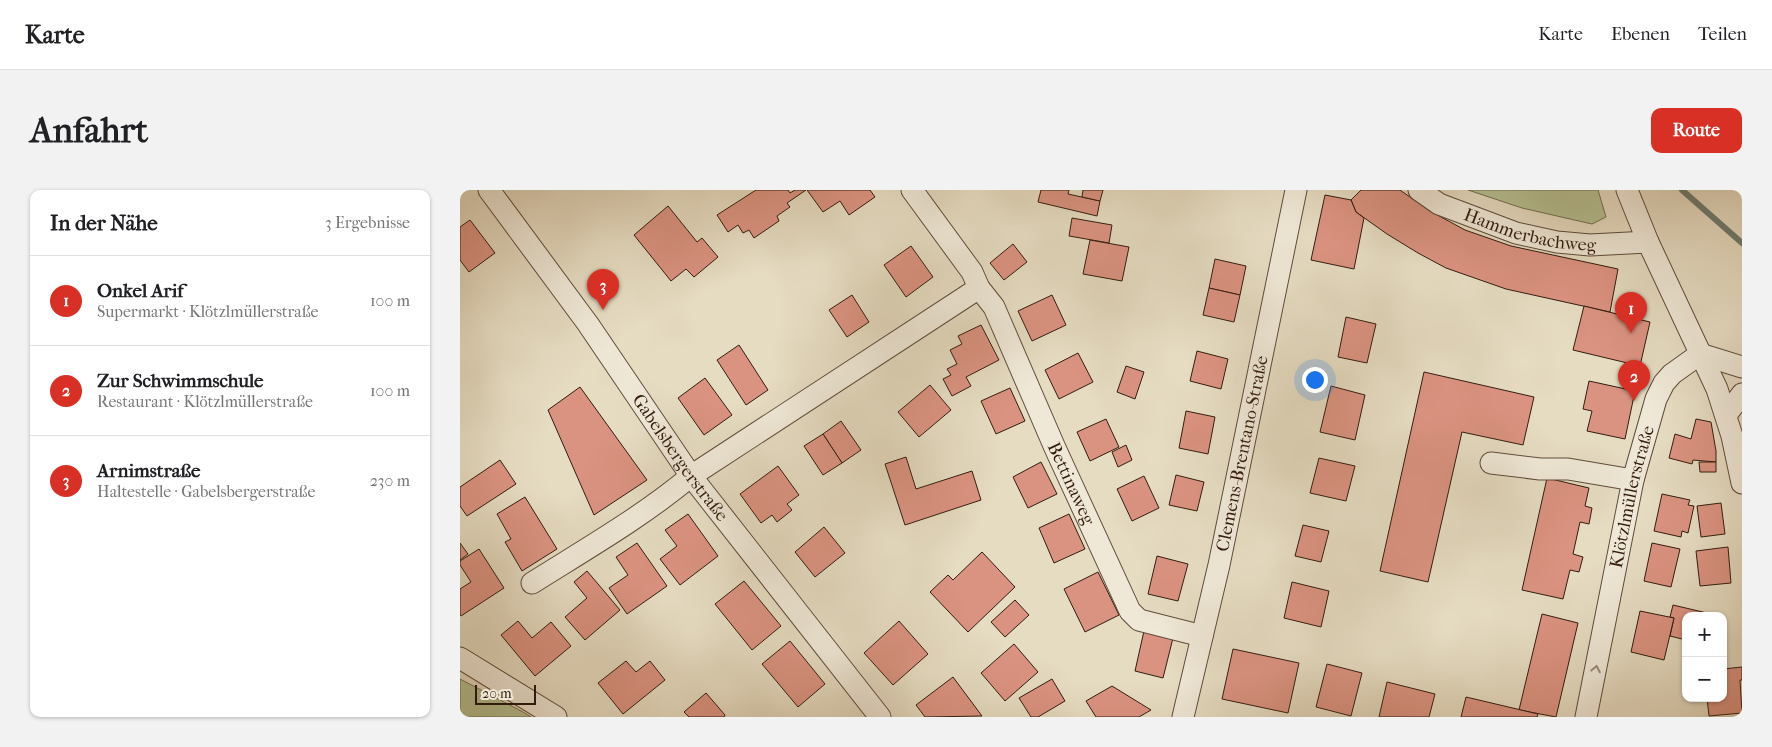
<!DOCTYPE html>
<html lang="de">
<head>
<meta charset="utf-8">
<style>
  :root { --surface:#fff; --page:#f2f2f2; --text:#202124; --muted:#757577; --line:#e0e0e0; --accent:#d93025 }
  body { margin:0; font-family:"IM FELL French Canon",serif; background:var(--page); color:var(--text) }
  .controls { position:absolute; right:15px; bottom:15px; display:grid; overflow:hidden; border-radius:10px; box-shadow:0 1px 4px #0004 }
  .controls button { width:45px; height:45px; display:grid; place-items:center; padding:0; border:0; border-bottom:1px solid var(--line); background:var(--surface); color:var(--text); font:25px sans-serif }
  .scale { position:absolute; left:15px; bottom:12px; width:61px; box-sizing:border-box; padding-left:5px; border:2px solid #321c0e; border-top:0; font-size:14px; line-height:18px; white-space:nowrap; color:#321c0e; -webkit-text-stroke:4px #efe8d7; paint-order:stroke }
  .you { position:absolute; left:854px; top:189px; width:18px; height:18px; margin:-12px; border:4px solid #fff; border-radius:50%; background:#1a73e8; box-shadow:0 0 0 8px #1a73e833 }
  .badge { display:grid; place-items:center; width:32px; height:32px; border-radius:50%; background:var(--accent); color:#fff; font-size:16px; font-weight:700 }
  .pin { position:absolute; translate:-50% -41px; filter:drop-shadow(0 1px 2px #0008) }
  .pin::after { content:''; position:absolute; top:26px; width:18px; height:15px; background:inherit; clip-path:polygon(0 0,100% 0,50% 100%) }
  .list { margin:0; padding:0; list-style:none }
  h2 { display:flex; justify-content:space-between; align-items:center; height:65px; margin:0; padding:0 20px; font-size:21px }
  h2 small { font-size:16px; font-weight:400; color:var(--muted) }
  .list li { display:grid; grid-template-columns:32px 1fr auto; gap:15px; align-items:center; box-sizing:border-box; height:90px; padding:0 20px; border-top:1px solid var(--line) }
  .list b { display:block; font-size:19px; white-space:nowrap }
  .list p { margin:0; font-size:16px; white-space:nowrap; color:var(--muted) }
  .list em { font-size:16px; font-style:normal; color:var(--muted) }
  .map { position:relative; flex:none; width:1282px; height:527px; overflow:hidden; border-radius:10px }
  header { display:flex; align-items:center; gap:30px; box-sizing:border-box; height:70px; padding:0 25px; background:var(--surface); border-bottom:1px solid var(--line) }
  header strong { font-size:24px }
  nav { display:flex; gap:28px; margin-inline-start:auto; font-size:18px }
  .intro { display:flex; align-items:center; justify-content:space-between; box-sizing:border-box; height:120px; padding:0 30px }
  h1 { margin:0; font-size:35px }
  .button { padding:12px 22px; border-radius:10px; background:var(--accent); color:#fff; font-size:18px; font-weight:700 }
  main { display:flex; gap:30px; padding:0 30px }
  aside { flex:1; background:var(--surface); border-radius:10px; box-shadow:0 1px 4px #0004 }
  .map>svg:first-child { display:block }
  .green { fill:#b6c093; stroke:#746e50 }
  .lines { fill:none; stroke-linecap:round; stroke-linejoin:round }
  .stream { stroke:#6e7c70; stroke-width:6 }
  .building { fill:#db9381; stroke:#321c0e }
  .minor-casing { stroke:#5f4c3b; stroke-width:23 }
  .minor { stroke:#efe8d7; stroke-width:21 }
  .oneway { stroke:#9a8c7d }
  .labels { text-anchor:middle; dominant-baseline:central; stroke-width:4; stroke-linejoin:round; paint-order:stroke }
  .street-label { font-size:18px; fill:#321c0e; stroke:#efe8d7 }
</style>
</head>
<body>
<header>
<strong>Karte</strong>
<nav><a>Karte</a><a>Ebenen</a><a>Teilen</a></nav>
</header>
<div class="intro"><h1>Anfahrt</h1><a class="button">Route</a></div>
<main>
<aside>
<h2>In der Nähe<small>3 Ergebnisse</small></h2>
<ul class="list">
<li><span class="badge">1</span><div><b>Onkel Arif</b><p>Supermarkt · Klötzlmüllerstraße</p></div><em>100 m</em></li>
<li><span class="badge">2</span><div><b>Zur Schwimmschule</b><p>Restaurant · Klötzlmüllerstraße</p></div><em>100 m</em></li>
<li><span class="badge">3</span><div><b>Arnimstraße</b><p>Haltestelle · Gabelsbergerstraße</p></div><em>230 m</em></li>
</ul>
</aside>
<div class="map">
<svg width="1282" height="527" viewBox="0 0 1282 527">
  <rect width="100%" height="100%" fill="#e6dcc2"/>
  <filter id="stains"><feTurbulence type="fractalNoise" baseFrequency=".004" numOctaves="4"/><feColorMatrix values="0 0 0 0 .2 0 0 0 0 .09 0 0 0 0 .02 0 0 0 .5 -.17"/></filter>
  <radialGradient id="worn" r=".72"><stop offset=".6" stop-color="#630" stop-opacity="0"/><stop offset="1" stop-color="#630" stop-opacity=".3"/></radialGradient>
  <g class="green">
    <polygon points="1008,0 1138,0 1146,27 1132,34 1062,18"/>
    <polygon points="0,489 63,522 71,527 0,527"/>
  </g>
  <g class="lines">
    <polyline class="stream" points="1222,0 1282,53"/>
  </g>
  <g class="building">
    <polygon points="296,0 328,0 330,3 335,0 346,0 327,13 330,17 317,26 319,31 294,48 289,40 283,43 278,35 268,42 257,25"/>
    <polygon points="347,0 410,0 415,7 389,25 380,11 363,22"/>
    <polygon points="581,0 609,0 608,4 640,11 637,26 578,12"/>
    <polygon points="623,0 643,0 640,11 622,7"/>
    <polygon points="901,0 940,0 970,21 1005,40 1051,56 1158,79 1150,122 1046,99 986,78 958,63 927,44 896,22 891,10"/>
    <polygon points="865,5 891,10 896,22 904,28 894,79 851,70"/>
    <polygon points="208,16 237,52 242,48 258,67 234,87 226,79 211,91 174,45"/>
    <polygon points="612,28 652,35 649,53 609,46"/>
    <polygon points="10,30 35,63 9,82 0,70 0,37"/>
    <polygon points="630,50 669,57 662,91 623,84"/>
    <polygon points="553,54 567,72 544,90 530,73"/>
    <polygon points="451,56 473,87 446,107 424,75"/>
    <polygon points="755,69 786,76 780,105 749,98"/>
    <polygon points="749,98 780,105 774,132 743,125"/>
    <polygon points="392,105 409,132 387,147 369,120"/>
    <polygon points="592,105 606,135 572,151 558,121"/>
    <polygon points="1124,116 1190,132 1180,176 1113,160"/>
    <polygon points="886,127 916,134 907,173 878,167"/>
    <polygon points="521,135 539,170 506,187 511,196 492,206 483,189 491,185 487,179 497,174 490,160 502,154 498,146"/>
    <polygon points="279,155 308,200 286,215 257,170"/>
    <polygon points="737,161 768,169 761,199 730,191"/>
    <polygon points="618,163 633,192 599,209 585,180"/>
    <polygon points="666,176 684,182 675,209 657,202"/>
    <polygon points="964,182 1074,207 1063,255 1002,242 968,392 920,381"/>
    <polygon points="245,188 272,225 244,245 218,208"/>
    <polygon points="1129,191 1175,201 1165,249 1127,241 1132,221 1123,219"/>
    <polygon points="470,195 491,220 459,247 438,222"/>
    <polygon points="871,196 905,205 895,250 860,242"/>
    <polygon points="120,197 187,290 134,325 88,220"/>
    <polygon points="550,198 565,231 536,244 521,211"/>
    <polygon points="726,221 755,227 748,264 719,258"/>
    <polygon points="646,229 659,257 630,271 617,242"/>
    <polygon points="1236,229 1251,232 1256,261 1256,272 1233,270 1232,274 1209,268 1215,244 1231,249"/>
    <polygon points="381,231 401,260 382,273 363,244"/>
    <polygon points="363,244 382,273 363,285 344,256"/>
    <polygon points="666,255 672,270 658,277 652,262"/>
    <polygon points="446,267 456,299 512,281 521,310 445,335 425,274"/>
    <polygon points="859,268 895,276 886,311 850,303"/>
    <polygon points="40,270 56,294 7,326 0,316 0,297"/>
    <polygon points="581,272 597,304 568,318 553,287"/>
    <polygon points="1239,272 1256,272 1256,282 1240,282"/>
    <polygon points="318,276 339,305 327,314 332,320 317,332 312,325 301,333 280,304"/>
    <polygon points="716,285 744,292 737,321 709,315"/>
    <polygon points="684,286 699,318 672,331 657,299"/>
    <polygon points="1087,288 1129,298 1125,316 1132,318 1129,334 1120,332 1113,364 1123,367 1119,382 1110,380 1103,409 1062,400"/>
    <polygon points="1202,304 1230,310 1228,315 1234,316 1228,343 1222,341 1221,347 1194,341"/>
    <polygon points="65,307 97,359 62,381 45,352 51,349 37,324"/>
    <polygon points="1261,313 1265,344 1241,347 1237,316"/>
    <polygon points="228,324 258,366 220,395 200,369 217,356 205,340"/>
    <polygon points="609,324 625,359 594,373 579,338"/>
    <polygon points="843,335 869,341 861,372 835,366"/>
    <polygon points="364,337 385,363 355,387 335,362"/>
    <polygon points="0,353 8,364 0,370"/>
    <polygon points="177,353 207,396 167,424 149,398 168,385 156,367"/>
    <polygon points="1192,353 1220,359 1211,397 1184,391"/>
    <polygon points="1268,357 1271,393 1240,396 1236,361"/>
    <polygon points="19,359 44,398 1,426 0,424 0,399 11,392 0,375 0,371"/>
    <polygon points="522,362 555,397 508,442 470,402 488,385 493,390"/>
    <polygon points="697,366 728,374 718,411 688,404"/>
    <polygon points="127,381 160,420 125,450 105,427 127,408 114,392"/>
    <polygon points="638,382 659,425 625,442 604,399"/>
    <polygon points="284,391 321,436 292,460 255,414"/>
    <polygon points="832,392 869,401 861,437 824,428"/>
    <polygon points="555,410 569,425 545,447 531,432"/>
    <polygon points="1213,415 1247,423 1246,426 1226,426 1226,450 1210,446 1214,428 1210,427"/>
    <polygon points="1180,421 1214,428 1204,470 1171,462"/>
    <polygon points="1082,424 1118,433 1096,527 1059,520"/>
    <polygon points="58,431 72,448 91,432 111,456 75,486 41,445"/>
    <polygon points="439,431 468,464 433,495 404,463"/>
    <polygon points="684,441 713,448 703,488 675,481"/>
    <polygon points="330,451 365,494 338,517 302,474"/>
    <polygon points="554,454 578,482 545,511 521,483"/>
    <polygon points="773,459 839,473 828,523 762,509"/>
    <polygon points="166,471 176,482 190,471 205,490 163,524 138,493"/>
    <polygon points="867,474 902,483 891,526 856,517"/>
    <polygon points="1282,477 1282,490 1280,490 1282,523 1249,526 1247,508 1263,508 1263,479"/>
    <polygon points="493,487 522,526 465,527 456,515"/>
    <polygon points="592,489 605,511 578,527 571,527 559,508"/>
    <polygon points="927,492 975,504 969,527 919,527"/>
    <polygon points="652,496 691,520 679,527 636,527 626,511"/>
    <polygon points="246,503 265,525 264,527 229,527 224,522"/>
    <polygon points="1006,507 1078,524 1077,527 1001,527"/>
  </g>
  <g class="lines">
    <g class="minor-casing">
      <g id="minor">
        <path id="s1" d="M 29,0 L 128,134 L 231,286 L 420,527"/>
        <path id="s2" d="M 452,0 L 512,82 L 519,98 L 534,117 L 595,258 L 670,421 L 679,430 L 742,446"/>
        <path id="s3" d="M 959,0 L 979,14 L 1056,43 L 1097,52 L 1130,55 L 1188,52"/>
        <polyline points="1167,0 1188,52 1257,199 1272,246 1282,293"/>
        <polyline points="1240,164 1282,177"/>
        <polyline points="1266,225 1282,204"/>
        <polyline points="1031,273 1080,279 1108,279 1173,290"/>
        <path d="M 72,393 C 126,359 182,327 231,286 L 519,98"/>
        <polyline points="0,468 96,527"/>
        <path id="s4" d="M 723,527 L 759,375 L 836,0"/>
        <path id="s5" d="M 1126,527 L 1173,290 L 1196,209 L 1204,193 L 1212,184 L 1240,164"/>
      </g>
    </g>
    <use href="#minor" class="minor"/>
  </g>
  <defs><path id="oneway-chevron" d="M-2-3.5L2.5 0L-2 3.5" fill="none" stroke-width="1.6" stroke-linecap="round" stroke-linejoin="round" transform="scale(1.25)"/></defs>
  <use class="oneway" href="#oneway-chevron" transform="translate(1136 479) rotate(-79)"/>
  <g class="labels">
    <g class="street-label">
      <text stroke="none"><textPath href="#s3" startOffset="120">Hammerbachweg</textPath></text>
      <text stroke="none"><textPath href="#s4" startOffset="270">Clemens-Brentano-Straße</textPath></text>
      <text stroke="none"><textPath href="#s1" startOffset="329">Gabelsbergerstraße</textPath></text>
      <text stroke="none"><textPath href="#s2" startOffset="336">Bettinaweg</textPath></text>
      <text stroke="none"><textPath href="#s5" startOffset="225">Klötzlmüllerstraße</textPath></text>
    </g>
  </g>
  <rect width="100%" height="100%" filter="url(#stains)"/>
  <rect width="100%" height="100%" fill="url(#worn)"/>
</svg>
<div class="controls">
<button>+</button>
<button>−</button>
</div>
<div class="scale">20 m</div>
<div class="you"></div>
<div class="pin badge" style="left:1171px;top:143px">1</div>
<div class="pin badge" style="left:1174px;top:211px">2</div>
<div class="pin badge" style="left:143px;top:120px">3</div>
</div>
</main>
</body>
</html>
